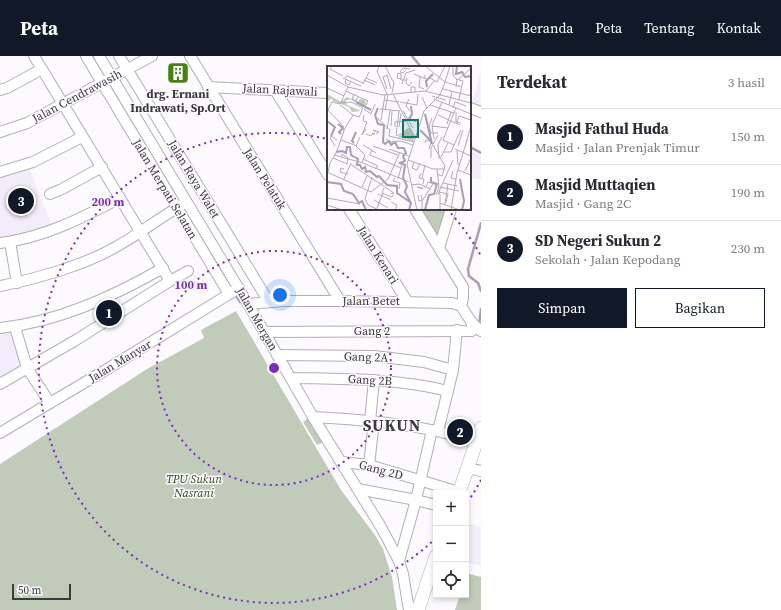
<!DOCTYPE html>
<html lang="id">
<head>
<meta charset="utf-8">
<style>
  :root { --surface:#fff; --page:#f7f7f7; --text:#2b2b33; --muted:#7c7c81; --line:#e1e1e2; --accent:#111827 }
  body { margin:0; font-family:"Source Serif 4",serif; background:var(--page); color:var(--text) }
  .controls { position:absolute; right:12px; bottom:12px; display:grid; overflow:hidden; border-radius:0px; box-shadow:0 2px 6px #0003 }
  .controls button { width:36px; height:36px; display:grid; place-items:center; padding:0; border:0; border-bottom:1px solid var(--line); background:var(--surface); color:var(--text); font:20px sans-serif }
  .scale { position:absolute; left:12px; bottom:10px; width:59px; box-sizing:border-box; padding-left:4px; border:2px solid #3c3a3d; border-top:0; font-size:11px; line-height:14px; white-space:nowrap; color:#3c3a3d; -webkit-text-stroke:3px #fcfaff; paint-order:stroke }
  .you { position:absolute; left:280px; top:239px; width:14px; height:14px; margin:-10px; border:3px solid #fff; border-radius:50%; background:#1a73e8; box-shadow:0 0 0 6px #1a73e833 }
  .badge { display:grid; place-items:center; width:26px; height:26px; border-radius:50%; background:var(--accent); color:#fff; font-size:13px; font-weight:700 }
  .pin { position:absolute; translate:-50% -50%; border:2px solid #fff; box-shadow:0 1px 4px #0006 }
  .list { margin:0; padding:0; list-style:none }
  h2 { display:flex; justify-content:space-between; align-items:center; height:52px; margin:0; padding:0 16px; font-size:17px }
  h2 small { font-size:13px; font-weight:400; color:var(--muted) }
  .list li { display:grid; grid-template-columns:26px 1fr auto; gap:12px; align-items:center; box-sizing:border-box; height:56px; padding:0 16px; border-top:1px solid var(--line) }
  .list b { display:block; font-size:15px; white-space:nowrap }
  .list p { margin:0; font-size:13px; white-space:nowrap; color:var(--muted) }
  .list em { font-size:13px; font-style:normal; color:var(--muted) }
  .actions { display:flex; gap:8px; padding:12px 16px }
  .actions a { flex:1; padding:9px 0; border:1px solid var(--accent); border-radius:0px; text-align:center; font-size:14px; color:var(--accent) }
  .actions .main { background:var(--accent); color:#fff }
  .icon { flex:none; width:22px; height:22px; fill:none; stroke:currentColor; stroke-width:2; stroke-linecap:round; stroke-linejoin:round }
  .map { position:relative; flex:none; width:481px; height:554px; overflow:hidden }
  header { display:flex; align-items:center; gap:24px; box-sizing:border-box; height:56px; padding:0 20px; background:var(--accent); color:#fff }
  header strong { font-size:19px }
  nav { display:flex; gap:22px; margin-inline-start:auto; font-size:14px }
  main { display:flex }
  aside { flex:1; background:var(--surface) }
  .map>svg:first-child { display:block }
  .built { fill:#f3ecfb }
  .green { fill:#c0ccb9 }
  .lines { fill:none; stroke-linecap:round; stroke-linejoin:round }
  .stream { stroke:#a99cb7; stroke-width:2.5 }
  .minor-casing { stroke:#b2aeb7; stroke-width:12 }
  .major-casing { stroke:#b2aeb7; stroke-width:14 }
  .minor { stroke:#fff; stroke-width:10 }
  .major { stroke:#fff; stroke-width:13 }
  .ring { fill:none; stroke:#7b2cbf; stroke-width:2; stroke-dasharray:2 4 }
  .labels { text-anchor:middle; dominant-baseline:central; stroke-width:3; stroke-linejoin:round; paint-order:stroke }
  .street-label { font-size:12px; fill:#3c3a3d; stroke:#fcfaff }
  .poi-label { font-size:12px; font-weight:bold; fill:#3c3a3d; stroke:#fcfaff }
  .park-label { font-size:12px; font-style:italic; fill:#2f471e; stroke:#fcfaff }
  .district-label { font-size:16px; font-weight:bold; letter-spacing:1px; fill:#3c3a3d; stroke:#fcfaff }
  .inset-river { fill:none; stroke:#a99cb7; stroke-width:2 }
  .inset-road { fill:none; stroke:#afadb1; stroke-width:1 }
  .view { fill:#0f766e; fill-opacity:0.15; stroke:#0f766e; stroke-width:2 }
  .inset-edge { fill:none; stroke:#3c3a3d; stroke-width:2 }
  .centre { fill:#7b2cbf; stroke:#fcfaff; stroke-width:2 }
  .ring-label { font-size:12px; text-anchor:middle; font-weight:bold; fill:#7b2cbf; stroke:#fcfaff; stroke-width:3; stroke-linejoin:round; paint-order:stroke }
</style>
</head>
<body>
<header>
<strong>Peta</strong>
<nav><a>Beranda</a><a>Peta</a><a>Tentang</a><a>Kontak</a></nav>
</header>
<main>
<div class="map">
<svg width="481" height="554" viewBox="0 0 481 554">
  <rect width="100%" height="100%" fill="#fcfaff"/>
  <g class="built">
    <polygon points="481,15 481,51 472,47"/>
    <polygon points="470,94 481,100 481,124 470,122"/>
    <polygon points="29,111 53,172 0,185 0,119"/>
    <polygon points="12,273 23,311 0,323 0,275"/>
    <polygon points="468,467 481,471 481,510 466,506 466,474"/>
  </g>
  <g class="green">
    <polygon points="422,153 448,153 438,181"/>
    <polygon points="236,255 341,434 375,479 383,493 392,521 397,554 0,554 0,408 147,313 204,282 201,274"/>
    <polygon points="310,361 324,386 317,389 303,366"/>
    <polygon points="466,517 481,521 481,554 455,554 460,539 466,539"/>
  </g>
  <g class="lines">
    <g class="stream">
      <polyline points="92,0 100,13"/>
      <polyline points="412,0 421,11"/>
      <polyline points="470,91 481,97"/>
      <polyline points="481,167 468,213 469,220 478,227 481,235"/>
      <polyline points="215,205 232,233"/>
      <polyline points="235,238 240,246"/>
      <polyline points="479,270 481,253"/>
    </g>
    <g class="minor-casing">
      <g id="minor">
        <polyline points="34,0 170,225"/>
        <polyline points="86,0 229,238"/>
        <polyline points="99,0 248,248 313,361 381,471 399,505 403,518 409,554"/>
        <polyline points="119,0 269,246"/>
        <polyline points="190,0 340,245"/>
        <polyline points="208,31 328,37"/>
        <polyline points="0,34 7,32 42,13"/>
        <polyline points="275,34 328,119"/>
        <polyline points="470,52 481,56"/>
        <polyline points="0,76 27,67 152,0"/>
        <polyline points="0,116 33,106 82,81"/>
        <polyline points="50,138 62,133 102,111"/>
        <polyline points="349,153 407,245"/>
        <polyline points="415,153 463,231 463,242 461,250"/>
        <polyline points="10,186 17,227"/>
        <path d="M 0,187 C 43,182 82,162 120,142"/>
        <polyline points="439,192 451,153"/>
        <path d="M 0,230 C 35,223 82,210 114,192 C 138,179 159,162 182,149"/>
        <polyline points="248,248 284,245 340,245 452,247 461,250 472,267 481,275"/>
        <polyline points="15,271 27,312 50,347"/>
        <path d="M 0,272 C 58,266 112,241 163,212"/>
        <polyline points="264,276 472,275 472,267"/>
        <polyline points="277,299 374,300 424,306 453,314"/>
        <path d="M 291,322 C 344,323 396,322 448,335"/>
        <polyline points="0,328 76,284 170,225 188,215"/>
        <path d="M 313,361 C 368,364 424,368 476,386"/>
        <polyline points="370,365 374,324"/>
        <polyline points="438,375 453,314 457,274"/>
        <polyline points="0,377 50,347 104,315 239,232"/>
        <polyline points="342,406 369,409 459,436"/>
        <polyline points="369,409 374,365"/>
        <polyline points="467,412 481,415"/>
        <polyline points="358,433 416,444 436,449"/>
        <polyline points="399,505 416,444 432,374"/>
      </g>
    </g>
    <g class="major-casing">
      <g id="major">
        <polyline points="459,437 481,372"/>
        <polyline points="418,554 436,500"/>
      </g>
    </g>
    <use href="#minor" class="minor"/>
    <use href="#major" class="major"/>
  </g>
  <g class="ring">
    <circle cx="274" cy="312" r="117"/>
    <path d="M481 424A235 235 0 0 1 467 447M436 482A235 235 0 1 1 327 83M447 153A235 235 0 0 1 481 200"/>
  </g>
  <defs>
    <g id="building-square" transform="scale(1.15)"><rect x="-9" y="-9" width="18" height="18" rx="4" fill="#497f16" stroke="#fcfaff"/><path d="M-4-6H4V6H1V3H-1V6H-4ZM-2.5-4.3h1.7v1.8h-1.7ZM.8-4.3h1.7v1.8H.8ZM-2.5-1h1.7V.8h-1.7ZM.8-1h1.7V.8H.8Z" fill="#fff"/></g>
  </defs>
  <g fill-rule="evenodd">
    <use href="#building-square" x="178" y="17"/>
  </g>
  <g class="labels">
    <g class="street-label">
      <text transform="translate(280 34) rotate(3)">Jalan Rajawali</text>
      <text transform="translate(77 40) rotate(-28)">Jalan Cendrawasih</text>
      <text transform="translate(194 123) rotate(59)">Jalan Raya Walet</text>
      <text transform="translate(265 123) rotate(58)">Jalan Pelatuk</text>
      <text transform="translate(165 133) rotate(59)">Jalan Merpati Selatan</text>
      <text transform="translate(378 199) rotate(58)">Jalan Kenari</text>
      <text x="371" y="245">Jalan Betet</text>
      <text transform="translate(257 263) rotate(60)">Jalan Mergan</text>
      <text x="372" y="275">Gang 2</text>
      <text transform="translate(366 301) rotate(2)">Gang 2A</text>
      <text transform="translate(120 305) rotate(-31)">Jalan Manyar</text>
      <text transform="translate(370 324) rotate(3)">Gang 2B</text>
      <text transform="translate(381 414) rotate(15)">Gang 2D</text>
    </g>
    <g class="poi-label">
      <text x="178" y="38">drg. Ernani<tspan x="178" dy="14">Indrawati, Sp.Ort</tspan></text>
    </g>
    <g class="park-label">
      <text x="194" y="423">TPU Sukun<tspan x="194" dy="14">Nasrani</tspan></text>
    </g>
    <g class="district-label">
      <text x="392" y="369">SUKUN</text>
    </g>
  </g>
  <g transform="translate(327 10)">
    <rect width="144" height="144" fill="#fcfaff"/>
    <path d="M 0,28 L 14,36 L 20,31 L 31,36 L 33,33 L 38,34 L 39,39 L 36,41 L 23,33 L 18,35 L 20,39 L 34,45 L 25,46 L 22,41 L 6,35 L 5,32 L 1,35 ZM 83,62 L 88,70 L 86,75 L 71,71 Z" fill="#c0ccb9"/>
    <path class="inset-river" d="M 130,0 L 129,8 L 135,6 L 138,11 L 144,10M 100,21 L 99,15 L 106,8M 29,36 L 44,44M 84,40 L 85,48 L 82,53 L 89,55M 51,42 L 48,49 L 51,58 L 57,59 L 56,76 L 58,78 L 62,75 L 64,79 L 68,76 L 71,82 L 77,82 L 79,87 L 76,90 L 78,95 L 73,97 L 78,99 L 76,112 L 80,120 L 78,126 L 84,137 L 82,144M 98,48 L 105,78M 0,51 L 0,55 L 8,61 L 4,70M 11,58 L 16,62 L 12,66 L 14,68M 93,64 L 104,75M 27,77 L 25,75 L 29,66M 9,86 L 15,85 L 19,87 L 20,81 L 23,81 L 24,89 L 31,93 L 30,99 L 33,99 L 35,103 L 38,101 L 39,106 L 43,105 L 50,111 L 52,110 L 60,119 L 70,120 L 70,127 L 83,136M 133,113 L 137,135 L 135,144M 0,116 L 14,118 L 17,125 L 26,128 L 32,137 L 35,135 L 39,144M 98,144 L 102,129 L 107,128 L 110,118 L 104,116 L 104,111"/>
    <path class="inset-road" d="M 5,0 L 3,3 L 16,10M 58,0 L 67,17 L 65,27M 98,0 L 118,16 L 135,21M 126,0 L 126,9 L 130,14 L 129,21M 52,1 L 50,5 L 60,28M 79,4 L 76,7 L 73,6 L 76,2 L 83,3M 87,8 L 99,13 L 97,9M 0,9 L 21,21M 60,9 L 64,23M 93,11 L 92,21 L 97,23M 16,12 L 34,20M 18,12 L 20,10 L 36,17M 39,12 L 50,17M 80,12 L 79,17 L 82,20 L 85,16M 103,12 L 110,16 L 118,0M 19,13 L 18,17 L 22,19 L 24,15M 74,13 L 70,12 L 71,7 L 74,8 L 74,14 L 79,14M 129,13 L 136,15 L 132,33M 37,14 L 48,19M 131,14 L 143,3M 118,16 L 123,0M 36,18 L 42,6M 75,18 L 79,7 L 88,4M 0,22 L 17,30M 60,23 L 56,11 L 61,9M 116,23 L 144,30M 19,25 L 41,35 L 39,39M 99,25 L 107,15M 84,27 L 84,21 L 88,21 L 88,26M 27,28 L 25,33 L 29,35 L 31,31M 66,28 L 88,72M 105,30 L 119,34M 95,31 L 100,42M 82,33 L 79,40 L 83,45M 107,33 L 144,48M 57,34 L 72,36M 73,36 L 90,39 L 91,28M 14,37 L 24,36 L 36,42 L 33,49M 13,39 L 26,49 L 32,51 L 33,49M 103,39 L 127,47M 122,39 L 125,25M 126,42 L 128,36 L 139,40M 37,43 L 44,48 L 48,38M 53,43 L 73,45M 58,44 L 61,28M 76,45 L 86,62M 129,46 L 129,56 L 134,57M 37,49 L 36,55 L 40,56 L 35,69 L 39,63M 111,49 L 133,59M 50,52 L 63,64M 105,52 L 102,60 L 104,67 L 111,67M 54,54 L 58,29M 130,56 L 132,50 L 144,54M 120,58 L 124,46M 64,60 L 65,45M 105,60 L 121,62M 68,61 L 68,56 L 79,55M 72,61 L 74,47M 60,63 L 63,45M 63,63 L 62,70 L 87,76M 17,64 L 26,49M 39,68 L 44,70 L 46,67 L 48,68 L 45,68M 49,68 L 52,66 L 46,64 L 49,66M 69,70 L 72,45M 70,70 L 83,62M 33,71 L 29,80 L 38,89 L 35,96M 59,73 L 64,76 L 73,75 L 86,79M 107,73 L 105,59 L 115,36M 14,74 L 30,80M 116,74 L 129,42M 116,74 L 127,79M 98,77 L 99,74 L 104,76 L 102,83M 139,77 L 144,60M 36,79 L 49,87M 106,79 L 118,100 L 115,110 L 110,108M 127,79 L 134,64M 8,80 L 3,72 L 4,70 L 10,74M 46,80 L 71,89M 131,80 L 136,64M 62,83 L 82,90M 128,83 L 144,90M 45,84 L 43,89 L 74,102M 130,84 L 131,99M 117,86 L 124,86 L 127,79M 7,89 L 36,97 L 82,116M 114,91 L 121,77M 6,92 L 20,98 L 21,92 L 15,88 L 14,91M 104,92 L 104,82 L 111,69M 36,93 L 51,100 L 48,103M 112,93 L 111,79 L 115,71M 81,94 L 106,103 L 118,103M 87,96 L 85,102 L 90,104 L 93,97M 23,98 L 67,127 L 64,128M 17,103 L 14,102 L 13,106 L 21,108M 131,104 L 144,109M 126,105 L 124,112 L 129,113M 138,105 L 144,92M 2,107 L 44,126 L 61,113 L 73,86M 94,107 L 92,112 L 97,113 L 96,118M 0,111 L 3,97 L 9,87 L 17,65 L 16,60 L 1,44 L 5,36 L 13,38 L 21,21 L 56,29 L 98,25 L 144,37M 45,111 L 38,133 L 41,139 L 52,144M 68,112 L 66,115 L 73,117 L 72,123M 95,112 L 98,99M 17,113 L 24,97M 71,113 L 75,98M 116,117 L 130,120M 84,119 L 92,118 L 104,123M 35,121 L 40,110M 99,121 L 101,116 L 110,119M 113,121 L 132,125M 57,122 L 55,127 L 65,131 L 66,129M 96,123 L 90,121 L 96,122M 112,126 L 121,128 L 119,136M 51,128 L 64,134M 113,128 L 111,128 L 126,94M 91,129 L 92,135 L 95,134 L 94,129M 109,129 L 112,121 L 110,103M 0,132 L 33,138M 47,134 L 61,142M 64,136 L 70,139 L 68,144M 113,137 L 130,143M 118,138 L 121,118M 0,139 L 15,144M 50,142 L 56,127M 90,144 L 80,98 L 97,45 L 113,29 L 118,16M 95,144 L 95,135 L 106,118M 113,144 L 113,128M 124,144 L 130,107 L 140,74"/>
    <path class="view" d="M 76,54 L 91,54 L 91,71 L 76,71 Z"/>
    <rect width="144" height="144" class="inset-edge"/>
  </g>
  <circle cx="274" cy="312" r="6" class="centre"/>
  <g class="ring-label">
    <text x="108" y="150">200 m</text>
    <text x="191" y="233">100 m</text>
  </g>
</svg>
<div class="controls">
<button>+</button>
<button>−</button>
<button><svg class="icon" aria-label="locate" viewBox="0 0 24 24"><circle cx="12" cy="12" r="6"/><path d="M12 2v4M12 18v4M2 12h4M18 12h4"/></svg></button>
</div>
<div class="scale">50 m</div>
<div class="you"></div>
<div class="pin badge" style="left:109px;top:257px">1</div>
<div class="pin badge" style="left:460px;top:376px">2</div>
<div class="pin badge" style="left:21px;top:145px">3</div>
</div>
<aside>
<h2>Terdekat<small>3 hasil</small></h2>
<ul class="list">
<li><span class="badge">1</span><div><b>Masjid Fathul Huda</b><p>Masjid · Jalan Prenjak Timur</p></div><em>150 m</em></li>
<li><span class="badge">2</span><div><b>Masjid Muttaqien</b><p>Masjid · Gang 2C</p></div><em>190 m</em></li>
<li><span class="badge">3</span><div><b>SD Negeri Sukun 2</b><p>Sekolah · Jalan Kepodang</p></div><em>230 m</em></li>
</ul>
<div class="actions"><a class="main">Simpan</a><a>Bagikan</a></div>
</aside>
</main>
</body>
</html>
